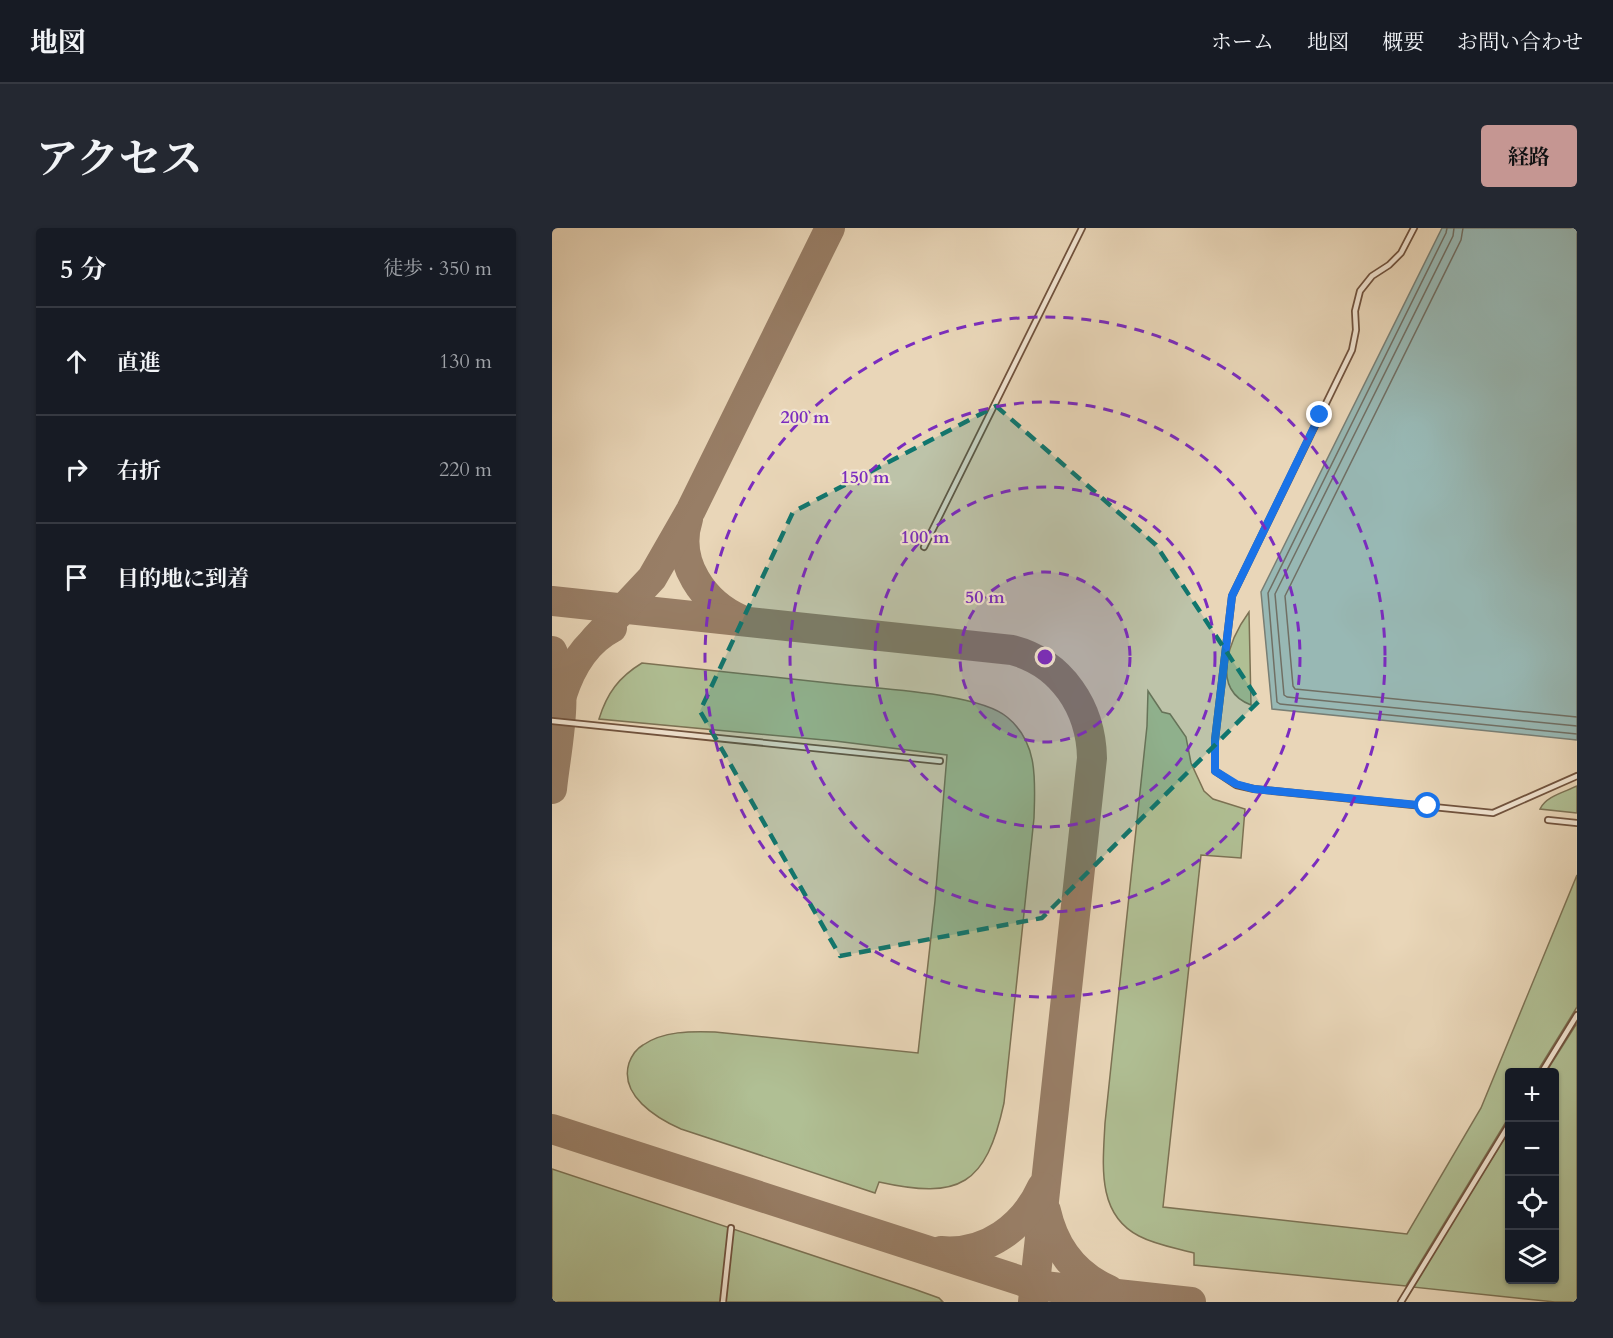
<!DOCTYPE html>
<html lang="ja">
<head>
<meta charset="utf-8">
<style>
  :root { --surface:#171b24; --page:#242831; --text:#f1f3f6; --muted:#9ea1a6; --line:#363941; --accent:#c59692 }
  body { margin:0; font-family:Cardo,"Noto Serif JP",serif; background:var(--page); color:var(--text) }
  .controls { position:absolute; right:18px; bottom:18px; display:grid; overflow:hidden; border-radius:6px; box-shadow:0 2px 4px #0004 }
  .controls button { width:54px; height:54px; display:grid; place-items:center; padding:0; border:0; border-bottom:2px solid var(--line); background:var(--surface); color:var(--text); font:30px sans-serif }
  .stop { position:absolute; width:18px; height:18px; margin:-14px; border:4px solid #1a73e8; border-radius:50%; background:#fff }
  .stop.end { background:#1a73e8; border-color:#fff; box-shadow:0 2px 6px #0008 }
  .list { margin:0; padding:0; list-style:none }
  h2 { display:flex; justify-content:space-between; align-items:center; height:78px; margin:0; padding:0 24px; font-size:26px }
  h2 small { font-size:20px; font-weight:400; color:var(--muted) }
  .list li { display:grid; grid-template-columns:39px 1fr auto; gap:18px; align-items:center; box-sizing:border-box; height:108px; padding:0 24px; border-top:2px solid var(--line) }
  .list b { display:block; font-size:22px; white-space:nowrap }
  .list em { font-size:20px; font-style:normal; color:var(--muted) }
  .icon { flex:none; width:33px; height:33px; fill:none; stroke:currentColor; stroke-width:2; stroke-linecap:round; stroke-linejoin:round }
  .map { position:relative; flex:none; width:1025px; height:1074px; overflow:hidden; border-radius:6px }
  header { display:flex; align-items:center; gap:36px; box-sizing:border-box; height:84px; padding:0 30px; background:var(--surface); border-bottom:2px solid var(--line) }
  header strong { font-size:28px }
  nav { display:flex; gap:33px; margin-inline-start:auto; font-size:21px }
  .intro { display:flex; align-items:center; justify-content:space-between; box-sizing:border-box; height:144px; padding:0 36px }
  h1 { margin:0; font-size:42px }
  .button { padding:15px 27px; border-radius:6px; background:var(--accent); color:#111; font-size:21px; font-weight:700 }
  main { display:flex; gap:36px; padding:0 36px }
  aside { flex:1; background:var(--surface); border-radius:6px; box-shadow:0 2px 4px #0004 }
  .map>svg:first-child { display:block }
  .green { fill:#b0bf94; stroke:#7c7254; stroke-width:1.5 }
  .water { fill:#98b8b4; stroke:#787e74; stroke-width:1.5 }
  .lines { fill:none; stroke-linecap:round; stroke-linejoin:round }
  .shore { stroke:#706f64; stroke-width:1.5 }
  .taxiway { stroke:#987e66; stroke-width:30 }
  .service-casing { stroke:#70523d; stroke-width:8 }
  .service { stroke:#f1e4d1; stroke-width:4.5 }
  .route { stroke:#1a73e8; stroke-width:8 }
  .marked { fill:#0f766e; fill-opacity:0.2; stroke:#0f766e; stroke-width:4.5; stroke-dasharray:12 8; stroke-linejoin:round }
  .ring { fill:none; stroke:#7b2cbf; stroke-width:3; stroke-dasharray:10 8 }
  .centre { fill:#7b2cbf; stroke:#f1e4d1; stroke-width:3 }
  .ring-label { font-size:18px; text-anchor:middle; font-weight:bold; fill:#7b2cbf; stroke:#f1e4d1; stroke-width:4.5; stroke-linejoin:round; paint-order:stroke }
</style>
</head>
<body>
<header>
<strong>地図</strong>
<nav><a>ホーム</a><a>地図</a><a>概要</a><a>お問い合わせ</a></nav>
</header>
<div class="intro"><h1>アクセス</h1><a class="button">経路</a></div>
<main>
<aside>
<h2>5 分<small>徒歩 · 350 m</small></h2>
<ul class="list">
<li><svg class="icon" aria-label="ahead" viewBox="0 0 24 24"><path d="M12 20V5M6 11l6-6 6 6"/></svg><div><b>直進</b></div><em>130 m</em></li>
<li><svg class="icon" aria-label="right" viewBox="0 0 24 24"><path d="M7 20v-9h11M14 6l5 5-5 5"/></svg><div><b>右折</b></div><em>220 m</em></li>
<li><svg class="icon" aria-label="arrive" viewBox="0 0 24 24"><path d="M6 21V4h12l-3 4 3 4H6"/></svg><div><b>目的地に到着</b></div></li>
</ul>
</aside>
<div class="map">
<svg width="1025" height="1074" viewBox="0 0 1025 1074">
  <rect width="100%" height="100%" fill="#e9d6b8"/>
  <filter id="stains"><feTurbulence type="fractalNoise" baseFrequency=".00333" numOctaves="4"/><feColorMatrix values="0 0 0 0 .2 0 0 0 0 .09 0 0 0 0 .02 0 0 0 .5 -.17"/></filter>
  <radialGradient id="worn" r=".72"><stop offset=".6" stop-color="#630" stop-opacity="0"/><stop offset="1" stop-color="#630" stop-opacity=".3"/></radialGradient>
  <g class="green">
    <path d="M 697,384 L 699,477 C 657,461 678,410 697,384 Z"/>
    <path d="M 90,435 C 155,442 221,449 286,456 C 326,461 427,465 455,489 C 487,515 483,554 482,590 L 452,875 C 434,957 408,972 327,954 L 323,965 L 129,901 C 104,890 67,867 77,835 C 80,827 84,821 91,817 C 111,803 140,803 163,804 L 366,825 L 383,673 L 395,527 L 283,513 L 47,491 C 55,465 67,449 90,435 Z"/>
    <path d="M 596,463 L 610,484 L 618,486 L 634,509 L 639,535 L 652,563 L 661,571 L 693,581 L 689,630 L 649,627 L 611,979 L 855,1006 L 929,880 L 1025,647 L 1025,779 L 985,844 L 957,844 L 957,889 L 854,1058 L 642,1037 L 642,1025 C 624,1020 604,1017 587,1008 C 544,986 551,936 553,895 L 595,498 Z"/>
    <path d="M 1025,558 L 1025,585 L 988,581 C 994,568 1013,564 1025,558 Z"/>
    <polygon points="1025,795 1025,1074 1003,1074 860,1059 957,903 957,1052 1002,1052 1002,844 994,844"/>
    <polygon points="0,941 362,1061 387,1070 391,1074 0,1074"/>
  </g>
  <polygon class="water" points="890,0 1025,0 1025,512 720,481 709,364"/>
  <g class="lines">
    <g class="shore">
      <polyline points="895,0 894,5 716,365 725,474 728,476 1025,506"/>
      <polyline points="902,0 901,8 723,366 732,467 735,469 1025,498"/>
      <polyline points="911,0 909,12 733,368 741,458 743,461 1025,489"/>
    </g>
    <g class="taxiway">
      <path d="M 136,291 C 122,334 152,376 190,392"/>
      <path d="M 0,373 L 460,422 C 510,435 539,480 540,530 L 481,1074"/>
      <polyline points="43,411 100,350 139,282 278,0"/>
      <path d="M 0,423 C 19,461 4,520 0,561"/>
      <path d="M 10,467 C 19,439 33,414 60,400"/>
      <polyline points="0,901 482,1057 639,1074"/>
      <path d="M 494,983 C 502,1019 523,1047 557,1062"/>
      <path d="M 389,1023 C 434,1027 472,999 490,959"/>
    </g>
    <g class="service-casing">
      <g id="service">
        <polyline points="862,0 849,25 837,37 820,48 808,63 803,83 804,102 800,122 680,368 663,512 663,543 684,557 702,561 941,585 1025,548"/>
        <polyline points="372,319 530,0"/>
        <polyline points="0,493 388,533"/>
        <polyline points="996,592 1025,595"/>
        <polyline points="990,844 1025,787"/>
        <polyline points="171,1074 179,1000"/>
        <polyline points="849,1074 957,897"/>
      </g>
    </g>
    <use href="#service" class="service"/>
  </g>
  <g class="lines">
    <polyline class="route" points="768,187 680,368 663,512 663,543 684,556 702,561 876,578"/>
  </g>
  <path class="marked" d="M 444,178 L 604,317 L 707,473 L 490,690 L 288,728 L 148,483 L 241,284 Z"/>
  <circle cx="493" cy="429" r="85" fill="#7b2cbf" fill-opacity=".12"/>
  <g class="ring">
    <circle cx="493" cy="429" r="85"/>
    <circle cx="493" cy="429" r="170"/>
    <circle cx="493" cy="429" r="255"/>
    <circle cx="493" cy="429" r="340"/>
  </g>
  <circle cx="493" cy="429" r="9" class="centre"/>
  <g class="ring-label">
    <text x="253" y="195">200 m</text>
    <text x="313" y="255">150 m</text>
    <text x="373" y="315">100 m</text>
    <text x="433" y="375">50 m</text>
  </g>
  <rect width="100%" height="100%" filter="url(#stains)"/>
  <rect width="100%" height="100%" fill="url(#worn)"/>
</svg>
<div class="controls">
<button>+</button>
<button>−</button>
<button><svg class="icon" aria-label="locate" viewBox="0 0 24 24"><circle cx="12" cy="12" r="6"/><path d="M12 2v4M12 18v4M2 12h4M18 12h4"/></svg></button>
<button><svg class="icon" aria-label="layers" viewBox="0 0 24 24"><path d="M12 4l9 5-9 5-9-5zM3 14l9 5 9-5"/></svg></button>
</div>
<div class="stop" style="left:876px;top:578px"></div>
<div class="stop end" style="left:768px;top:187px"></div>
</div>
</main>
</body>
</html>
